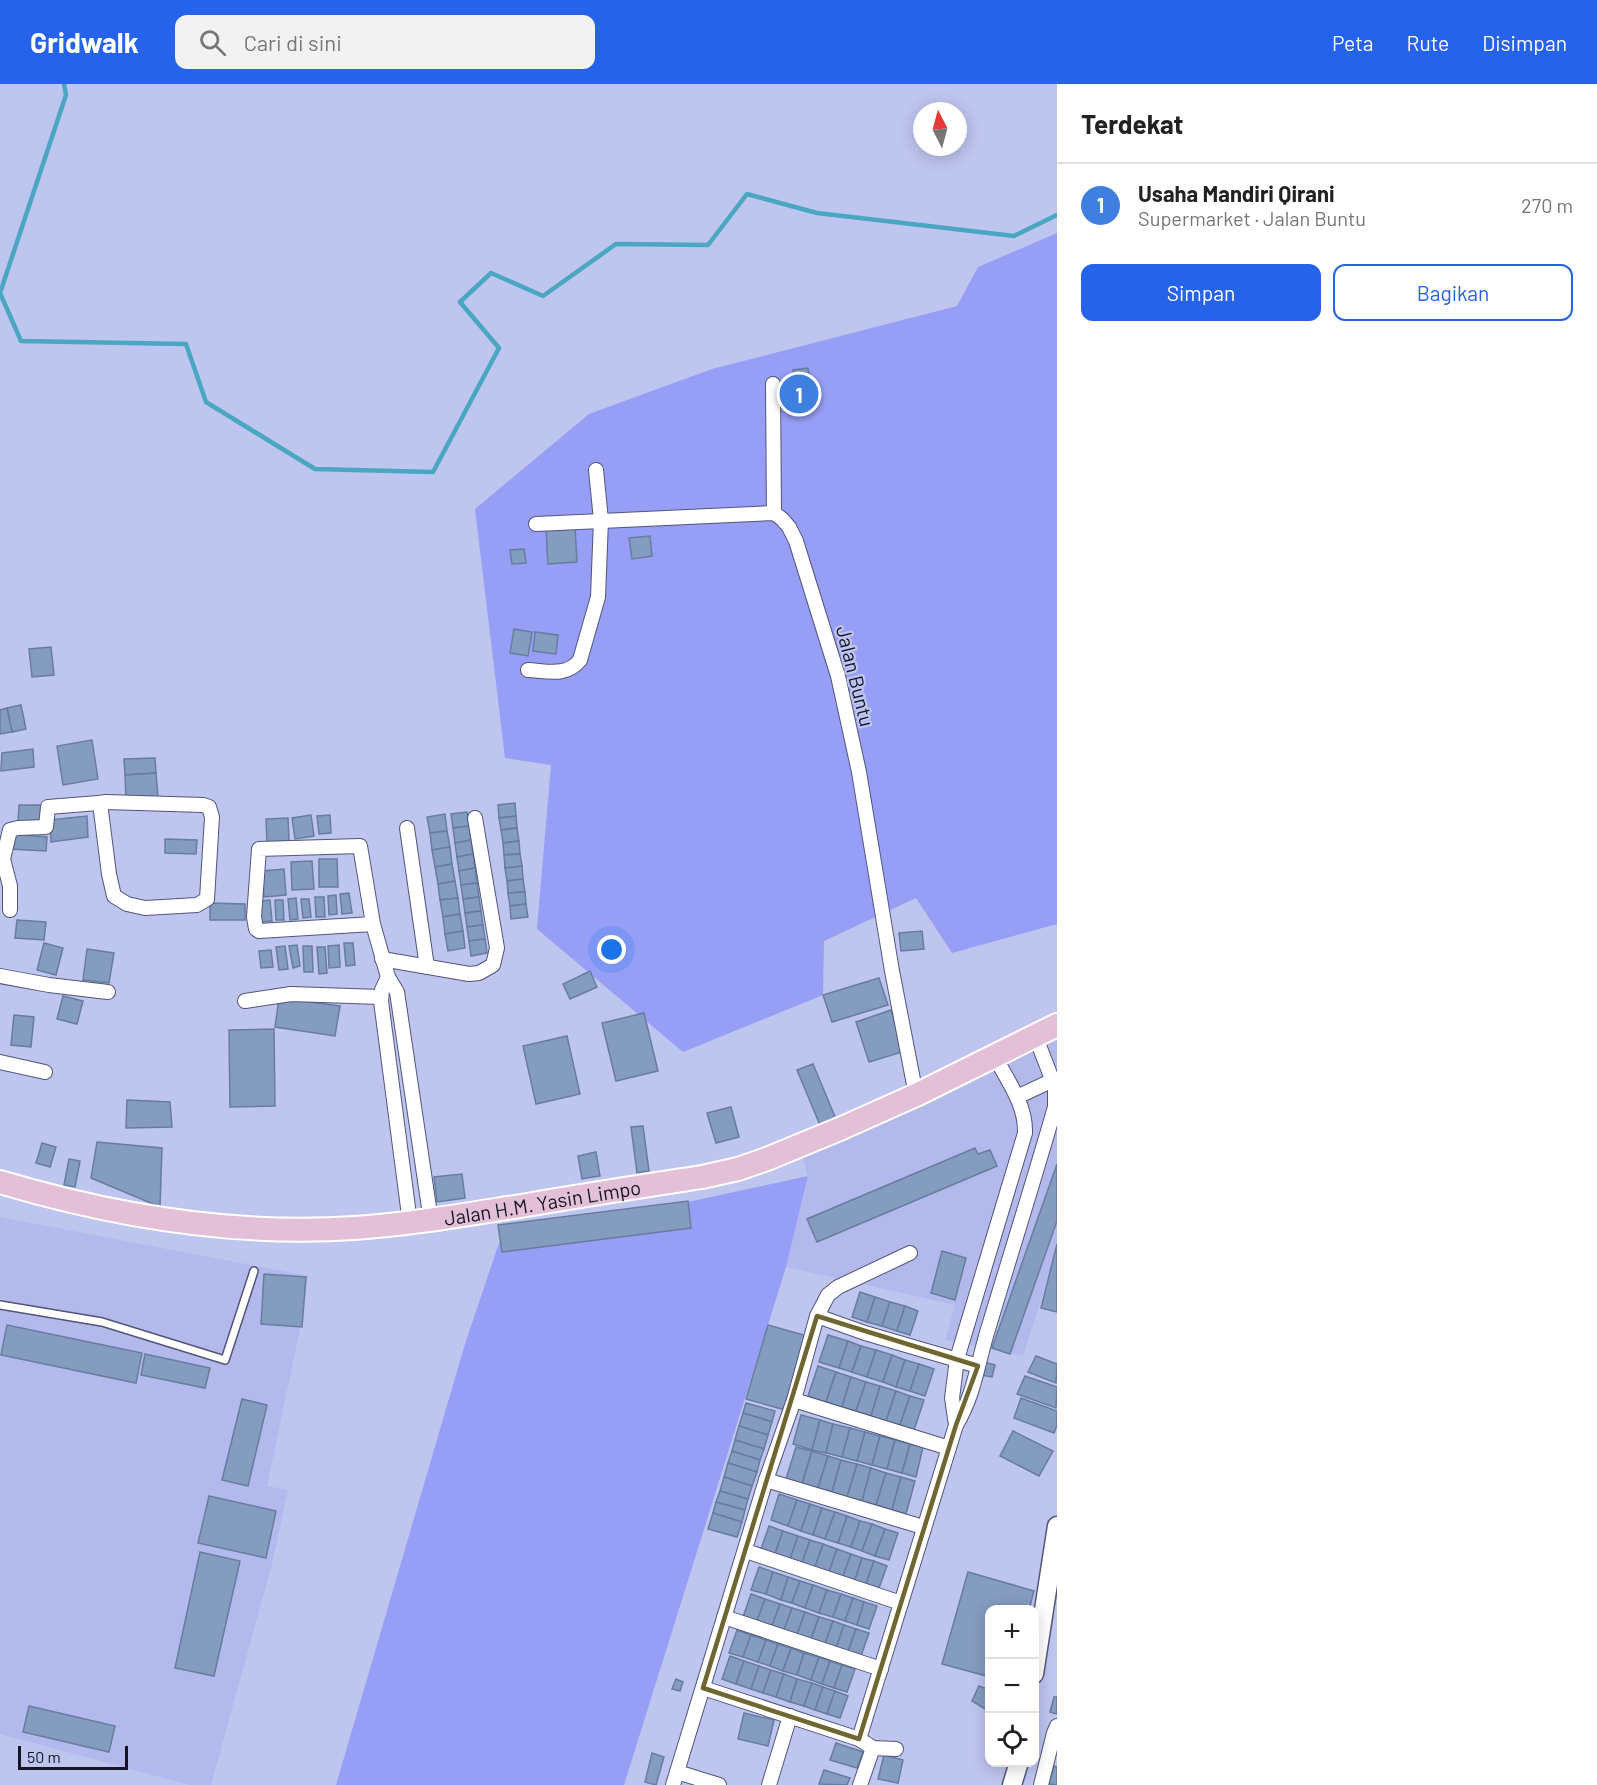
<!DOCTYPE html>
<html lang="id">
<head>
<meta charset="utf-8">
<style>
  :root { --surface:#fff; --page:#f2f2f2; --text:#222; --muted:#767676; --line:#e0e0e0; --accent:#2563eb }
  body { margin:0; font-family:Barlow,sans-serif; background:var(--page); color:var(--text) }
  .controls { position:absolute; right:18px; bottom:18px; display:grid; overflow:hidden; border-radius:12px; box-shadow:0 3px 15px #0003 }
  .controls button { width:54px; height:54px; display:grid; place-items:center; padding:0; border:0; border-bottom:2px solid var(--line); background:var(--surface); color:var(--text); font:30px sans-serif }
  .compass { position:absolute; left:913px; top:18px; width:54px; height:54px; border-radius:50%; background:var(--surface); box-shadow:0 3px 15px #0003; rotate:354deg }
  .scale { position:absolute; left:18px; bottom:15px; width:110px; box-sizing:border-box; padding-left:6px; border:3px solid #131524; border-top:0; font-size:16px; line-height:21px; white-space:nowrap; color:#131524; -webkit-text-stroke:4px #bec5ef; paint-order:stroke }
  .you { position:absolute; left:612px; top:866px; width:21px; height:21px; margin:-15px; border:4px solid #fff; border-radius:50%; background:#1a73e8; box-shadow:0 0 0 9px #1a73e833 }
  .badge { display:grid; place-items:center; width:39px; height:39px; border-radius:50%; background:var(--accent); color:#fff; font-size:20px; font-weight:700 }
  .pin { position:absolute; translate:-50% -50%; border:3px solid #fff; box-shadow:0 2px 6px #0006 }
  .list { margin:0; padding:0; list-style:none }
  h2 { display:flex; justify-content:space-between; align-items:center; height:78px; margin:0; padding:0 24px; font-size:26px }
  h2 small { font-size:20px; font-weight:400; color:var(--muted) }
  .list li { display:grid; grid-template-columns:39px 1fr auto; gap:18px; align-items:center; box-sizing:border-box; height:84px; padding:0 24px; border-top:2px solid var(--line) }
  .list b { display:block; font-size:22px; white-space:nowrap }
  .list p { margin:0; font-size:20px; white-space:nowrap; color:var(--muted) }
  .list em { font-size:20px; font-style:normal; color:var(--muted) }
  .actions { display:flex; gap:12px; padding:18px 24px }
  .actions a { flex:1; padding:14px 0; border:2px solid var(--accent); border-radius:12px; text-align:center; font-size:21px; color:var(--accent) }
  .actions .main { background:var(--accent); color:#fff }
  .icon { flex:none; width:33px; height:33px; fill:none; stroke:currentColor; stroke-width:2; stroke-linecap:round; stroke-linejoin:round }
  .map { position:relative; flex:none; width:1057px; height:1701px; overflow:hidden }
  header { display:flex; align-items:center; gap:36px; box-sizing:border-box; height:84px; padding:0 30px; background:var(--accent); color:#fff }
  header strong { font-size:28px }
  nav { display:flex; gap:33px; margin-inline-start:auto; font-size:21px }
  .search { width:420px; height:54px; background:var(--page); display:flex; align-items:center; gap:15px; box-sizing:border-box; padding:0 21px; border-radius:12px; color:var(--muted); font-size:22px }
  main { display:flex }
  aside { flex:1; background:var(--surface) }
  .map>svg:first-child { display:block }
  .built { fill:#b3baeb }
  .green { fill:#969ff5 }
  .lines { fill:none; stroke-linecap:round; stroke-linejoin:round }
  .stream { stroke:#49a7c0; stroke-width:4.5 }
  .building { fill:#849cc0; stroke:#667da0; stroke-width:1.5 }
  .service-casing { stroke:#50557a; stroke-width:10 }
  .minor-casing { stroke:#50557a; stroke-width:16 }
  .tertiary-casing { stroke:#50557a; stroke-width:21 }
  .primary-casing { stroke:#fff; stroke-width:26 }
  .service { stroke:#fff; stroke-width:7 }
  .minor { stroke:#fff; stroke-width:14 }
  .tertiary { stroke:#fff; stroke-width:18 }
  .primary { stroke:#e3bfd8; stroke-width:22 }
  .marked { fill:none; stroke:#706632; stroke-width:4.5; stroke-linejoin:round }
  .labels { text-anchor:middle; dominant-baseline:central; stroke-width:4.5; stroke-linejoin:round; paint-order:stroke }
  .street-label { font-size:20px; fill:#131524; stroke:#bec5ef }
</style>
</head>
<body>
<header>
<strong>Gridwalk</strong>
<div class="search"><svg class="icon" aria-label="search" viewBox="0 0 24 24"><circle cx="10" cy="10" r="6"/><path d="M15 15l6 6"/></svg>Cari di sini</div>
<nav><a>Peta</a><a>Rute</a><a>Disimpan</a></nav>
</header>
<main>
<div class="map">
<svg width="1057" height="1701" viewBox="0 0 1057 1701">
  <rect width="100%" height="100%" fill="#bec5ef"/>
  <g class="built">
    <polygon points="1057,956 1057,1166 1023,1272 945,1256 955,1221 786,1183 808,1093 802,1070"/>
    <polygon points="0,1133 308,1192 300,1245 267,1402 288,1406 272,1480 211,1701 190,1701 0,1650"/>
  </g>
  <g class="green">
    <polygon points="1057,149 1057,840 952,869 916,814 824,857 823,911 683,968 537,845 551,681 505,674 475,425 589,330 712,285 957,222 978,183"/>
    <polygon points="808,1092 786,1183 624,1701 336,1701 465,1260 499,1159"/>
  </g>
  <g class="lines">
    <polyline class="stream" points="64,0 66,11 0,209 21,257 186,260 206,318 315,385 433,388 499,264 460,218 491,189 543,212 616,160 708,161 747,110 817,129 1014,152 1057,131"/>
  </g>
  <g class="building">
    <polygon points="808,284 810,296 794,298 793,286"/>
    <polygon points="813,300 814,317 785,320 783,304"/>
    <polygon points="575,443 577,478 548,480 546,445"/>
    <polygon points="650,452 652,472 632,475 629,454"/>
    <polygon points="524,465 526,479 512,480 510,466"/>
    <polygon points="514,545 532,548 528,572 510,569"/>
    <polygon points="535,548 558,551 556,570 533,567"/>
    <polygon points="51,563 54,591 32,593 29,565"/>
    <polygon points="21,621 26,645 12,648 7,624"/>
    <polygon points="7,624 12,648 0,650 0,626"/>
    <polygon points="92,656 98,695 63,701 57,662"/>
    <polygon points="33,665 34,683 1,687 2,669"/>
    <polygon points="155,674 156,689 125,691 124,675"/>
    <polygon points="156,689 158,713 126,715 125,691"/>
    <polygon points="515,719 516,732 499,734 498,721"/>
    <polygon points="19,721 44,721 44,740 18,739"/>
    <polygon points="467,728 469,742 453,744 451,730"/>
    <polygon points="445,730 447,747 430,749 427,733"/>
    <polygon points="311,731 314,752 295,755 292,734"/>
    <polygon points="330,731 331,749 319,750 317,732"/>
    <polygon points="87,732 88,753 51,758 50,736"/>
    <polygon points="516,732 517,744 501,746 499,734"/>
    <polygon points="288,734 289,757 267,758 266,735"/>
    <polygon points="469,742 471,756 455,759 453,744"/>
    <polygon points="517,744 519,757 503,759 501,746"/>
    <polygon points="447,747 450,763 432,766 430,749"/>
    <polygon points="10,750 47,753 46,767 9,765"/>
    <polygon points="165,755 197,756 196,770 165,769"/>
    <polygon points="471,756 473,770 457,773 455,759"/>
    <polygon points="519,757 520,770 504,771 503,759"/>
    <polygon points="450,763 452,780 435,783 432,766"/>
    <polygon points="473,770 475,784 459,787 457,773"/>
    <polygon points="520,770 522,782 505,784 504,771"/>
    <polygon points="319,775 337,775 338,803 319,803"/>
    <polygon points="312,777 314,805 292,806 291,778"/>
    <polygon points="452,780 455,797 438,800 435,783"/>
    <polygon points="522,782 523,795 507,797 505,784"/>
    <polygon points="475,784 477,799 461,801 459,787"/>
    <polygon points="284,785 286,811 264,813 262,787"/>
    <polygon points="523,795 525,808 508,809 507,797"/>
    <polygon points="455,797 458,814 440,816 438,800"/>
    <polygon points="477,799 479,813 463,815 461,801"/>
    <polygon points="525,808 526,820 510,822 508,809"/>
    <polygon points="349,809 352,829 342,830 340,810"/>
    <polygon points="336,811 337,830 329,831 328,812"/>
    <polygon points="315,813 324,813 325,833 316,833"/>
    <polygon points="479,813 481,827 465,829 463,815"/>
    <polygon points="296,814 298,835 290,836 288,815"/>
    <polygon points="458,814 460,830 443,833 440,816"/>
    <polygon points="301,815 309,815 311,833 303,834"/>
    <polygon points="270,816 272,837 259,838 257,817"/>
    <polygon points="275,816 283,816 284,836 276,836"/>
    <polygon points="210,819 245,820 245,836 210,836"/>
    <polygon points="526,820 528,833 511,835 510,822"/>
    <polygon points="481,827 483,841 467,843 465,829"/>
    <polygon points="460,830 463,847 445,850 443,833"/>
    <polygon points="17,836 46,838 44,856 15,854"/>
    <polygon points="483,841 485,855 469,857 467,843"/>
    <polygon points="463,847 465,864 448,867 445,850"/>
    <polygon points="922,847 924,865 901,867 899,849"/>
    <polygon points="485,855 487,869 471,872 469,857"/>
    <polygon points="44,859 63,864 56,891 37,886"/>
    <polygon points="344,859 353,859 355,881 346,882"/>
    <polygon points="297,861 300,882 293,884 289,862"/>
    <polygon points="339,861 340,883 329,884 328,862"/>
    <polygon points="285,862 288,885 279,886 276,863"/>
    <polygon points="303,862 312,862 313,888 304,888"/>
    <polygon points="317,863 325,863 327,889 319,890"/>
    <polygon points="87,865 114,869 109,899 83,896"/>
    <polygon points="271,866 273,883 261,884 259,867"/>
    <polygon points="590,887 597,903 570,915 563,900"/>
    <polygon points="879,894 888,921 832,938 823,911"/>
    <polygon points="63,912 83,917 77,940 57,935"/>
    <polygon points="279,914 340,922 335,952 275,943"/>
    <polygon points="891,926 905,967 869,978 856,938"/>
    <polygon points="644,929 658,987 616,997 602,939"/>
    <polygon points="14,931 34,933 31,963 11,961"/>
    <polygon points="274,945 275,1022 230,1023 229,946"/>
    <polygon points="567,952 580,1010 536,1020 523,962"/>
    <polygon points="813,980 836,1035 820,1041 797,986"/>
    <polygon points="127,1016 170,1018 172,1043 126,1044"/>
    <polygon points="731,1023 739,1053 716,1059 707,1029"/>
    <polygon points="643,1042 649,1087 637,1089 631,1043"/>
    <polygon points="97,1058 162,1064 160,1123 91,1094"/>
    <polygon points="42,1059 56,1063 50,1083 36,1079"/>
    <polygon points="975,1064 978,1070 990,1066 997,1082 817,1158 807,1135"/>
    <polygon points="596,1068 600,1092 582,1095 578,1072"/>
    <polygon points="69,1075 80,1077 75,1103 64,1101"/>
    <polygon points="1057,1080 1057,1137 1010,1270 992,1264"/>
    <polygon points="462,1090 465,1114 437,1118 434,1093"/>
    <polygon points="688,1117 691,1144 502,1168 498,1141"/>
    <polygon points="1057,1160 1057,1228 1041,1224"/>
    <polygon points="942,1167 966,1174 955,1216 931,1209"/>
    <polygon points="264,1190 306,1193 302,1243 261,1240"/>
    <polygon points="860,1208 875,1213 867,1238 852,1233"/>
    <polygon points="875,1213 890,1218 882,1242 867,1238"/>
    <polygon points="890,1218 905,1222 897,1247 882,1242"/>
    <polygon points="905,1222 918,1227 910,1251 897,1247"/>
    <polygon points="7,1241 142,1269 136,1299 1,1271"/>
    <polygon points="768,1241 807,1252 785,1326 746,1315"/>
    <polygon points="828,1251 848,1257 839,1284 819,1278"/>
    <polygon points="848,1257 861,1262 852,1288 839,1284"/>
    <polygon points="861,1262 876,1266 867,1293 852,1288"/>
    <polygon points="876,1266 892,1271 883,1298 867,1293"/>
    <polygon points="145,1270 210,1284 205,1304 141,1291"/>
    <polygon points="892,1271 905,1276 896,1303 883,1298"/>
    <polygon points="1036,1272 1057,1280 1056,1299 1028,1288"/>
    <polygon points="905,1276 919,1280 910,1307 896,1303"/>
    <polygon points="984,1278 995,1281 992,1293 980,1291"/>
    <polygon points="919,1280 934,1285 925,1312 910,1307"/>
    <polygon points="818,1282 836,1288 826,1318 808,1312"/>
    <polygon points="836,1288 851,1293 842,1323 826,1318"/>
    <polygon points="1025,1292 1057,1303 1056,1324 1017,1310"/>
    <polygon points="851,1293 866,1298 856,1327 842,1323"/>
    <polygon points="866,1298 880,1302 871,1332 856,1327"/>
    <polygon points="880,1302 896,1307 886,1337 871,1332"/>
    <polygon points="896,1307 910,1312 900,1341 886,1337"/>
    <polygon points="910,1312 924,1316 914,1346 900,1341"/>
    <polygon points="1021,1314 1057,1327 1057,1341 1054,1349 1014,1334"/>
    <polygon points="242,1315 267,1321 248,1402 222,1396"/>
    <polygon points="746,1319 775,1327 772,1338 743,1329"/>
    <polygon points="743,1329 772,1338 768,1351 739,1342"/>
    <polygon points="801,1331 820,1336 812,1366 793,1360"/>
    <polygon points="820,1336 833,1340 826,1369 812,1366"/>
    <polygon points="833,1340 850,1344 842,1373 826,1369"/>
    <polygon points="739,1342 768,1351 764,1365 735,1356"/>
    <polygon points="850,1344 865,1348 857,1377 842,1373"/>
    <polygon points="1013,1347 1053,1367 1039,1392 1000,1372"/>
    <polygon points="865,1348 880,1352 872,1381 857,1377"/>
    <polygon points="880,1352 895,1356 887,1385 872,1381"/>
    <polygon points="735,1356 764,1365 760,1376 732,1367"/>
    <polygon points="895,1356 910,1360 902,1389 887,1385"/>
    <polygon points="910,1360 923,1363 916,1393 902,1389"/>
    <polygon points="796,1363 812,1367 802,1400 786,1395"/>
    <polygon points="732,1367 760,1376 757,1388 728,1379"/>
    <polygon points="812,1367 828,1372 818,1404 802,1400"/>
    <polygon points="828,1372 841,1376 832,1408 818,1404"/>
    <polygon points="841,1376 857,1380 847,1413 832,1408"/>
    <polygon points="728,1379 757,1388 752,1402 724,1393"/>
    <polygon points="857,1380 871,1384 862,1417 847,1413"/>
    <polygon points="871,1384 886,1389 876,1421 862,1417"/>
    <polygon points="886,1389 901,1393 892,1426 876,1421"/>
    <polygon points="724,1393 752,1402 748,1415 720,1407"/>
    <polygon points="901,1393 915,1397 906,1430 892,1426"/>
    <polygon points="720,1407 748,1415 745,1426 716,1418"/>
    <polygon points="779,1410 797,1416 788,1442 771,1436"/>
    <polygon points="209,1412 276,1427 266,1474 198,1459"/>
    <polygon points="797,1416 810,1420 801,1447 788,1442"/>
    <polygon points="716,1418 745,1426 742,1438 713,1429"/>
    <polygon points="810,1420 822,1424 813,1451 801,1447"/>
    <polygon points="822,1424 835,1428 825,1455 813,1451"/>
    <polygon points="835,1428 847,1432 838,1459 825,1455"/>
    <polygon points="713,1429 742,1438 737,1453 708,1445"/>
    <polygon points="847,1432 860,1437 851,1463 838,1459"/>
    <polygon points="860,1437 872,1440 862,1467 851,1463"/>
    <polygon points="872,1440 885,1445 875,1472 862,1467"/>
    <polygon points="769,1442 783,1447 775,1470 761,1465"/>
    <polygon points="885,1445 898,1449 889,1476 875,1472"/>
    <polygon points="783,1447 798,1452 790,1475 775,1470"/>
    <polygon points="798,1452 810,1456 802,1479 790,1475"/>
    <polygon points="810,1456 823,1460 815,1483 802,1479"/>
    <polygon points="823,1460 837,1465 829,1488 815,1483"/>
    <polygon points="837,1465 851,1470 843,1492 829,1488"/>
    <polygon points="200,1468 240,1477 214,1592 175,1584"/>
    <polygon points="851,1470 862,1474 855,1496 843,1492"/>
    <polygon points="862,1474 874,1477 866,1500 855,1496"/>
    <polygon points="874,1477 887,1482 879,1504 866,1500"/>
    <polygon points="759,1483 773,1488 766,1510 751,1506"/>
    <polygon points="773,1488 788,1493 781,1516 766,1510"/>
    <polygon points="968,1488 1034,1507 1029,1526 990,1526 990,1593 942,1580"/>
    <polygon points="788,1493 800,1497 792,1519 781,1516"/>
    <polygon points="800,1497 813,1501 805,1524 792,1519"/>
    <polygon points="813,1501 827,1506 819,1529 805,1524"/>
    <polygon points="827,1506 841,1510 833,1533 819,1529"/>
    <polygon points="751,1510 765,1515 757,1537 743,1533"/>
    <polygon points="841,1510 853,1514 845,1537 833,1533"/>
    <polygon points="853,1514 864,1518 857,1541 845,1537"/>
    <polygon points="765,1515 780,1520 772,1542 757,1537"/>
    <polygon points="864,1518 877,1522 869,1545 857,1541"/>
    <polygon points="780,1520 792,1524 784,1546 772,1542"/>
    <polygon points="792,1524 805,1528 797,1551 784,1546"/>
    <polygon points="805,1528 819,1533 811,1555 797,1551"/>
    <polygon points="819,1533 833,1537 825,1560 811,1555"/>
    <polygon points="833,1537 844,1541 836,1564 825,1560"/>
    <polygon points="844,1541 856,1545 848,1568 836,1564"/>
    <polygon points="856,1545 869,1549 861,1572 848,1568"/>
    <polygon points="737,1546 751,1551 743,1573 729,1569"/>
    <polygon points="751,1551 766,1556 758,1578 743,1573"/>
    <polygon points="766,1556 778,1560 770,1582 758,1578"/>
    <polygon points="778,1560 791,1564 783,1587 770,1582"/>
    <polygon points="791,1564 804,1569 797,1591 783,1587"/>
    <polygon points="804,1569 819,1573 811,1596 797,1591"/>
    <polygon points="730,1572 744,1577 736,1600 722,1595"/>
    <polygon points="819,1573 830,1577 822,1600 811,1596"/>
    <polygon points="744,1577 759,1582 751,1605 736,1600"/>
    <polygon points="830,1577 842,1581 834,1604 822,1600"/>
    <polygon points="842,1581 855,1585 847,1608 834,1604"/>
    <polygon points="759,1582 771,1586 763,1609 751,1605"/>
    <polygon points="771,1586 784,1590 776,1613 763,1609"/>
    <polygon points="784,1590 797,1595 790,1618 776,1613"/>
    <polygon points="676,1595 683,1598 680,1607 672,1605"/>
    <polygon points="797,1595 812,1599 804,1622 790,1618"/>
    <polygon points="812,1599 823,1603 815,1626 804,1622"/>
    <polygon points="979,1602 990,1606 990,1628 972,1617"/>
    <polygon points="823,1603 835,1607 827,1630 815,1626"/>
    <polygon points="835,1607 848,1612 840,1634 827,1630"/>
    <polygon points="1054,1613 1057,1613 1057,1630 1050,1628"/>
    <polygon points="29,1622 115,1642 109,1668 23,1648"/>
    <polygon points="744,1629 774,1636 768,1662 738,1655"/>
    <polygon points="836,1659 863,1668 857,1684 830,1676"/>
    <polygon points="652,1669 664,1673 656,1701 645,1698"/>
    <polygon points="884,1671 903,1676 898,1699 878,1695"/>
    <polygon points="1054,1682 1057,1683 1057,1701 1049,1700"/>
    <polygon points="824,1686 850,1694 847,1701 819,1700"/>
  </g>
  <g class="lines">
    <g class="service-casing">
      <polyline id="service" points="0,1221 102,1238 225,1276 254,1187"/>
    </g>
    <g class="minor-casing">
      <g id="minor">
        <polyline points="773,300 774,429"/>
        <polyline points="536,440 774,429 782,435 789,443 796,457 838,592 859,688 892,887 916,1011"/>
        <path d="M 528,586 C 547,587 567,593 580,576 L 598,513 L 601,436 L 596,386"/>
        <polyline points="407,744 427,883"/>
        <polyline points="3,775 10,746 18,744 46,743 48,723 98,719 106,718 203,721 209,723 212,733 207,815 197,821 145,824 127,820 114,812 109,790 100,719"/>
        <polyline points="0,776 3,775 10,802 10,826"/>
        <polyline points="373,840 259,847 256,845 254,833 259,765 360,762 373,840 388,893 397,908 431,1137"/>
        <polyline points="382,875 469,890 479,889 493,881 497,864 475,734"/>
        <polyline points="0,892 49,901 108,908"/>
        <polyline points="388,893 382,906 381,917 410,1139"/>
        <polyline points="245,917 291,910 381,913"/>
        <polyline points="0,978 45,988"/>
        <polyline points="1017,1013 1053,996"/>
        <polyline points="817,1232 828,1211 838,1203 910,1169"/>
        <polyline points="794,1316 949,1364"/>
        <path d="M 956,1341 L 952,1314 L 957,1275 L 1025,1049 C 1026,1020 1007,996 994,971"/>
        <polyline points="766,1396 923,1443"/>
        <polyline points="746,1467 901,1519"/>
        <polyline points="724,1533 881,1585"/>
        <polyline points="703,1604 859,1655 873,1664 896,1665"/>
        <path d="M 859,1655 L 956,1341 C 975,1310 978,1276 989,1242 C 1011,1169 1034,1096 1055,1023 L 1055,1003 L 1035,951"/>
        <polyline points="677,1688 719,1701"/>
        <polyline points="673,1701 766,1396 794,1316 817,1232 865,1249 978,1282"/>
        <polyline points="769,1701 790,1632"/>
        <polyline points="860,1701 873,1664"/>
        <polyline points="1041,1701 1054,1649 1057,1642"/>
      </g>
    </g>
    <g class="tertiary-casing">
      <g id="tertiary">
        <polyline points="1034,1590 1057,1442"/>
        <polyline points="1012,1701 1019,1678"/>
      </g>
    </g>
    <g class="primary-casing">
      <g id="primary">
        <path id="s1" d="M 0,1098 C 114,1132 236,1152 355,1144 C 413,1140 469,1130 527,1121 C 585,1111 644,1102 702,1093 L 738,1085 L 767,1075 L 842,1044 L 916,1011 L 1057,941"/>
      </g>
    </g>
    <use href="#service" class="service"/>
    <use href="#minor" class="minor"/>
    <use href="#tertiary" class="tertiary"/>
    <use href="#primary" class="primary"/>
  </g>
  <path class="marked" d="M 817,1232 L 978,1282 L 956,1341 L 859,1655 L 703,1604 Z"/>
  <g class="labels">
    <g class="street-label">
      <text transform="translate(856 592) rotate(76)">Jalan Buntu</text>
      <text stroke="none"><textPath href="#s1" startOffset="549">Jalan H.M. Yasin Limpo</textPath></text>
    </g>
  </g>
</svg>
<div class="controls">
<button>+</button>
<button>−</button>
<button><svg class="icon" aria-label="locate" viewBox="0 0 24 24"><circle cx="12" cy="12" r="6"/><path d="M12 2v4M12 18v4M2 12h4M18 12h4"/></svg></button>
</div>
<svg class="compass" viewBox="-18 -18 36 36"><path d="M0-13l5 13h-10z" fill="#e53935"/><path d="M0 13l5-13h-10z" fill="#767676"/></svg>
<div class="scale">50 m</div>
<div class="you"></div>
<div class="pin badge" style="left:799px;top:310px;background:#3f7fe0">1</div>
</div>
<aside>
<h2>Terdekat<small></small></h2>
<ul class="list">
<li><span class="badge" style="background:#3f7fe0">1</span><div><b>Usaha Mandiri Qirani</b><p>Supermarket · Jalan Buntu</p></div><em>270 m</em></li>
</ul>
<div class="actions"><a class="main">Simpan</a><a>Bagikan</a></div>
</aside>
</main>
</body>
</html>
